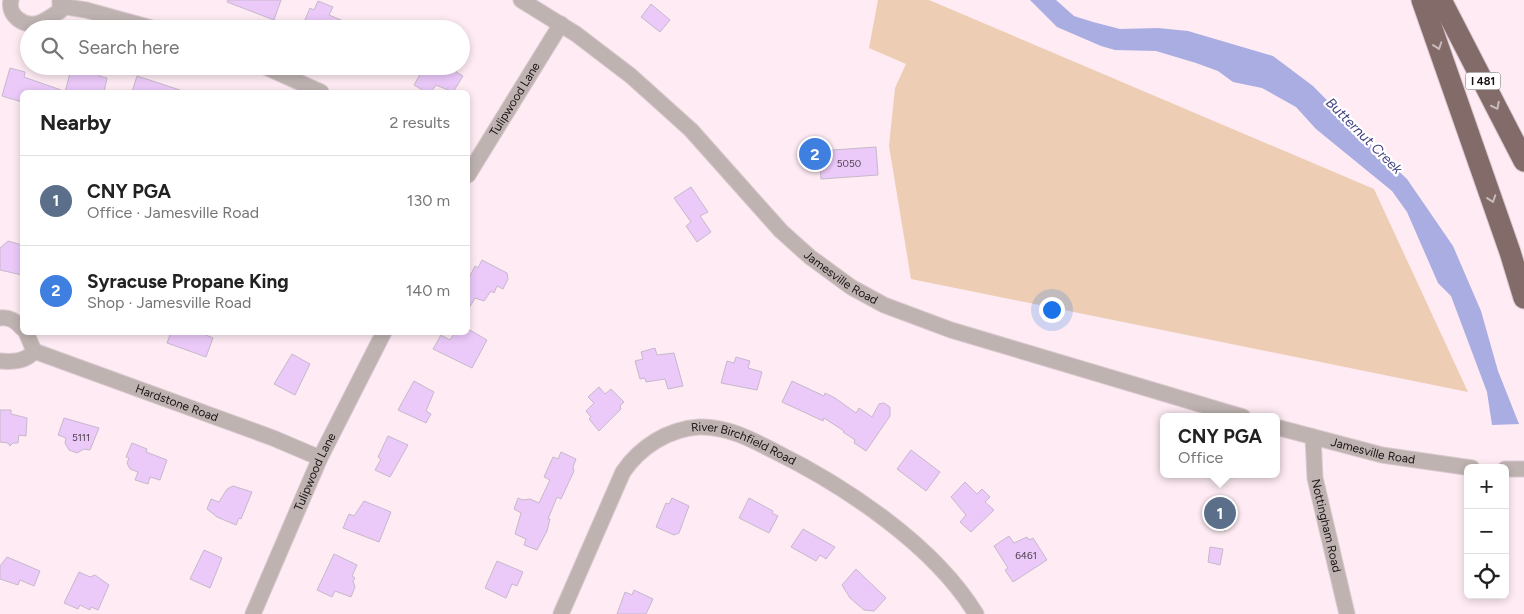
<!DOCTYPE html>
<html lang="en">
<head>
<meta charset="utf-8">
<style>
  :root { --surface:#fff; --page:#f2f2f2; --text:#222; --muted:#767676; --line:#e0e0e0; --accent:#d93025 }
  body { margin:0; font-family:Figtree,sans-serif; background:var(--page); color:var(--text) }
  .controls { position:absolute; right:15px; bottom:15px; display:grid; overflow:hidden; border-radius:8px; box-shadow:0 2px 8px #0003 }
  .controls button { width:45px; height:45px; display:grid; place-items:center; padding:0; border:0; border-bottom:1px solid var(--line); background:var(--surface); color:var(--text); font:25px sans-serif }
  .you { position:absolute; left:1051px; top:309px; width:18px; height:18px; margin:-12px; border:4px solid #fff; border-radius:50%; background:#1a73e8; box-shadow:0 0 0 8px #1a73e833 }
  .badge { display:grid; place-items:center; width:32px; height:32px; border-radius:50%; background:var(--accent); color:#fff; font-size:16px; font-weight:700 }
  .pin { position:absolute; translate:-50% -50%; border:2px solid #fff; box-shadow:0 1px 5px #0006 }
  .popup { position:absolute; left:1160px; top:413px; width:120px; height:65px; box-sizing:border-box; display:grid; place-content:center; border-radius:8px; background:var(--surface); filter:drop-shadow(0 1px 4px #0005); font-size:16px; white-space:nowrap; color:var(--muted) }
  .popup b { font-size:19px; color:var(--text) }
  .popup::after { content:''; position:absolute; left:50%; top:100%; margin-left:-10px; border:10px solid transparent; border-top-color:var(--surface) }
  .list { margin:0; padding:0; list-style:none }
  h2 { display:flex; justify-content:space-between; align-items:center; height:65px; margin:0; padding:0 20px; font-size:21px }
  h2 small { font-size:16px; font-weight:400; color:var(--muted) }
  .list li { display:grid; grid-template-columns:32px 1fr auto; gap:15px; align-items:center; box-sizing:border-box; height:90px; padding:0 20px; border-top:1px solid var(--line) }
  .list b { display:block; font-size:19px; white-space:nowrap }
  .list p { margin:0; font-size:16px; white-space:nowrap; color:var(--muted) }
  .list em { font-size:16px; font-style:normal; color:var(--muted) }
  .icon { flex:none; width:28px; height:28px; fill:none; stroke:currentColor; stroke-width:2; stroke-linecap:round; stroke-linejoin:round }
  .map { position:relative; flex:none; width:1524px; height:614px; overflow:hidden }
  .search { position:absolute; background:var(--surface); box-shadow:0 2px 8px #0003; left:20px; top:20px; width:450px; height:55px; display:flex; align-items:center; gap:12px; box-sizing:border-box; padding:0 18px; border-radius:28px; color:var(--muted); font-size:19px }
  .panel { position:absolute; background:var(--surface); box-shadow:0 2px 8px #0003; left:20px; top:90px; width:450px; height:245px; border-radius:8px }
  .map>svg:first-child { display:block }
  .green { fill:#edcdb4 }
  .water { fill:#a9ade2 }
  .building { fill:#ebc9f9; stroke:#c6b9cb }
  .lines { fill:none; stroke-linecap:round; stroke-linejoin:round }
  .minor-casing { stroke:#dac8cf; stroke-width:17 }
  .highway-casing { stroke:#dac8cf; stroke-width:23 }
  .minor { stroke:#beb3b1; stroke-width:15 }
  .highway { stroke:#826b69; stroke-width:21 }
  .oneway { stroke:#c7bcbc }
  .labels { text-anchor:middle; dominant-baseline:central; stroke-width:4.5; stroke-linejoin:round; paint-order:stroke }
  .number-label { font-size:10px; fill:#4e404e }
  .shield { fill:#fff; stroke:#5f595b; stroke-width:1 }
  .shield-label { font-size:11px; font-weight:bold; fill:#1a1215 }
  .street-label { font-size:12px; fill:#1a1215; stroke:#fff }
  .water-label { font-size:14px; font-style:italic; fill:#424181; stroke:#fff }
</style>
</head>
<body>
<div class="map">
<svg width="1524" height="614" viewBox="0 0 1524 614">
  <rect width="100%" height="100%" fill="#feebf3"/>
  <polygon class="green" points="878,0 929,0 1374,189 1468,392 911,279 889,146 895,88 906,64 869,48"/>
  <polygon class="water" points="1030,0 1056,0 1074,16 1093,22 1120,29 1158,28 1188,31 1273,56 1313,86 1371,145 1407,179 1453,246 1481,311 1498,371 1519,424 1492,425 1487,392 1451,296 1438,283 1407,212 1392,191 1316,129 1296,107 1262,88 1233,82 1218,71 1196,63 1156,51 1115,50 1101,46 1057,27"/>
  <g class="building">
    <polygon points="228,0 281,0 274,20 227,2"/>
    <polygon points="318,1 333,7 329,15 341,20 337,29 301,29 310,8 314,10"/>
    <polygon points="651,4 670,20 660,32 641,17"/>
    <polygon points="72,66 89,66 88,69 100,72 99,76 107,78 104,92 65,92"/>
    <polygon points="430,66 460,66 456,72 463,76 453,92 436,85 431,92 426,92 414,85 422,71 425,73"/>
    <polygon points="10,68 25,72 24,77 61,90 60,92 22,92 22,102 2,96"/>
    <polygon points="137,76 180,90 179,92 132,92"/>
    <polygon points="876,147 878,175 821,179 819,151"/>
    <polygon points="691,187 708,212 700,216 711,232 697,242 686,226 691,222 674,198"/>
    <polygon points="8,241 22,245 22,275 0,270 0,248"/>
    <polygon points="482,260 507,273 508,279 503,289 497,286 494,293 491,291 484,301 475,298 468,310 468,280 475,266 478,268"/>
    <polygon points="468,329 487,340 472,368 433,349 441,335 450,340 455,332 468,332"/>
    <polygon points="171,332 199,332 213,338 206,357 167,343"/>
    <polygon points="655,348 657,355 674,353 683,386 668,389 665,379 646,382 645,378 640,379 635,361 643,359 641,352"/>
    <polygon points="292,354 310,364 295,395 274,384"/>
    <polygon points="736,357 750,361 748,368 762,372 757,390 721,383 727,361 734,363"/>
    <polygon points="414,381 434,392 426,411 431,414 426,423 398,410"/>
    <polygon points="792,381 824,396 825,393 835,398 856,413 859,408 872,417 879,404 884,403 890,407 890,416 866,451 854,443 855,440 843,432 844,431 824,418 823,421 782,402"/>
    <polygon points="599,387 605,394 611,389 624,402 620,406 621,409 599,431 589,419 591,417 586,411 594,403 588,397"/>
    <polygon points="0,410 11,410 11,414 27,418 26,436 19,435 18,443 13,443 10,446 8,443 0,442"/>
    <polygon points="64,418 99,428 90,450 84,449 77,453 69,450 65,443 66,438 58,435"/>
    <polygon points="388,436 408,445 390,477 375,470 381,459 378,457"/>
    <polygon points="132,443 147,449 146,452 167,460 160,480 150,477 148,484 135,480 138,472 130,469 127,463 129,458 126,457"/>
    <polygon points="911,450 940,472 926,491 897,469"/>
    <polygon points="561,452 576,459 573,467 574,471 561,499 557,497 548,519 550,519 547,531 537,550 524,545 526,539 515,534 521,513 514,509 518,498 523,500 530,499 539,503 550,480 544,477 553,457 558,459"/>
    <polygon points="965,482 977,494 982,489 990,497 985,502 994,510 971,532 960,522 966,515 951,497"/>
    <polygon points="233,486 252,492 241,519 239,518 236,525 217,517 207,509 211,499 219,502 227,489"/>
    <polygon points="672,498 689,506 679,533 674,535 656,527 666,503 669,504"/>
    <polygon points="749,498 773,511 772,513 778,516 769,533 739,518"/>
    <polygon points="1211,498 1237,509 1229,526 1227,525 1225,531 1206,523 1208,519 1203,517"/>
    <polygon points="364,501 391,512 379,542 343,528 349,514 354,516"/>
    <polygon points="803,529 835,547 826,559 820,555 816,561 791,547"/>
    <polygon points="1009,536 1014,543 1027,537 1029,540 1033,538 1047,560 1013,582 1005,570 1008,568 994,546"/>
    <polygon points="1210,547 1223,549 1220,565 1208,562"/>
    <polygon points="204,550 222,558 210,588 190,579"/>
    <polygon points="334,554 357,565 352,576 355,578 353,581 355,587 351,597 335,591 332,597 317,590"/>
    <polygon points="7,557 40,571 34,586 20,580 18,585 0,579 0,566"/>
    <polygon points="497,561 523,572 517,586 512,584 506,598 485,588"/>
    <polygon points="856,569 886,598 874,611 864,610 850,598 842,585"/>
    <polygon points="79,572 90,577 95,575 109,585 98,610 91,607 90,610 80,605 78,609 64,603"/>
    <polygon points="634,590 653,599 646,614 617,614 625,592 632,595"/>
  </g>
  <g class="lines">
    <g class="minor-casing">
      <g id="minor">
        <path d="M 11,0 C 7,15 24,28 39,23 C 46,21 53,15 60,11 L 60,0"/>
        <path id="s1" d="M 521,0 L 576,34 L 631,76 L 691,130 L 781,231 L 810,257 L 851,287 L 884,305 L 951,330 L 1243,417"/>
        <polyline points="61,6 86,10 155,29"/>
        <polyline points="263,66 321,92"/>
        <path id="s2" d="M 468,175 L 561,24"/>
        <path d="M 0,318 C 10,317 16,321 22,328"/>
        <path id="s3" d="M 34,351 L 273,438 L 320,458"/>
        <path d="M 0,361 C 12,362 26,362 34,351 L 26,332"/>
        <path id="s4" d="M 1276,427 L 1382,455 L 1472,468"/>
        <path id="s5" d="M 1313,437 L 1315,478 L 1347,614"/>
        <polyline points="1505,469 1524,469"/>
        <path id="s6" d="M 253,614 L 320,458 L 384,332"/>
        <path id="s7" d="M 561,614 L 623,472 C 640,447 668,429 699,427 C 726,426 751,439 774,451 C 845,486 934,545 976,614"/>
      </g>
    </g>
    <g class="highway-casing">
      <g id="highway">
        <polyline points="1422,0 1510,252 1524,298"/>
        <polyline points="1441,0 1524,161"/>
      </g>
    </g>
    <use href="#minor" class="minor"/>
    <use href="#highway" class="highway"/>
  </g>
  <defs><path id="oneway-chevron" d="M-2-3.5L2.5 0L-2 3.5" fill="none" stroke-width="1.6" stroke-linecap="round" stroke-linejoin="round" transform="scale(1.25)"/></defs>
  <g class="oneway">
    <use href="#oneway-chevron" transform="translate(1438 46) rotate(71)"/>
    <use href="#oneway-chevron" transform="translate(1496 106) rotate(63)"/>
    <use href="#oneway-chevron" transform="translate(1492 199) rotate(71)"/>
  </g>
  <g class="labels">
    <g class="number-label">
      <text x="849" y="163">5050</text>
      <text x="81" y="437">5111</text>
      <text x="1026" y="555">6461</text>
    </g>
    <rect class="shield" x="1465.5" y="72.5" width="35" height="17" rx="4"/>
    <g class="shield-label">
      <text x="1483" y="81">I 481</text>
    </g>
    <g class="street-label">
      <text stroke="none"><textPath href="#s2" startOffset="89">Tulipwood Lane</textPath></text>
      <text stroke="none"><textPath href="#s1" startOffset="426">Jamesville Road</textPath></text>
      <text stroke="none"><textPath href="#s3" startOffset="152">Hardstone Road</textPath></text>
      <text stroke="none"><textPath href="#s7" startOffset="294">River Birchfield Road</textPath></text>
      <text stroke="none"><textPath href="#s4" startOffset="100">Jamesville Road</textPath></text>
      <text stroke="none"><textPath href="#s6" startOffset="155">Tulipwood Lane</textPath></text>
      <text stroke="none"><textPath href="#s5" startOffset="90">Nottingham Road</textPath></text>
    </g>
    <g class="water-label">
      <text transform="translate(1364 136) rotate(45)">Butternut Creek</text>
    </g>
  </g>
</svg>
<div class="controls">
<button>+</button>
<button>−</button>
<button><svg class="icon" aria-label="locate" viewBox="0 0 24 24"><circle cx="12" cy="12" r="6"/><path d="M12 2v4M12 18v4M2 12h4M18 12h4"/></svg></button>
</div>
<div class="you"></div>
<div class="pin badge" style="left:1220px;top:513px;background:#5c6f8a">1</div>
<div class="popup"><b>CNY PGA</b>Office</div>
<div class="pin badge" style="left:815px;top:154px;background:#3f7fe0">2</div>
<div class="search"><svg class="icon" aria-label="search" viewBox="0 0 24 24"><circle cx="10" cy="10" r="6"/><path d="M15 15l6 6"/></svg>Search here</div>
<section class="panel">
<h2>Nearby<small>2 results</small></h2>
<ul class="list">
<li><span class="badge" style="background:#5c6f8a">1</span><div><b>CNY PGA</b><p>Office · Jamesville Road</p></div><em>130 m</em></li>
<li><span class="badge" style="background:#3f7fe0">2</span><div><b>Syracuse Propane King</b><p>Shop · Jamesville Road</p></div><em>140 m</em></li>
</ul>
</section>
</div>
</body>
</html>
